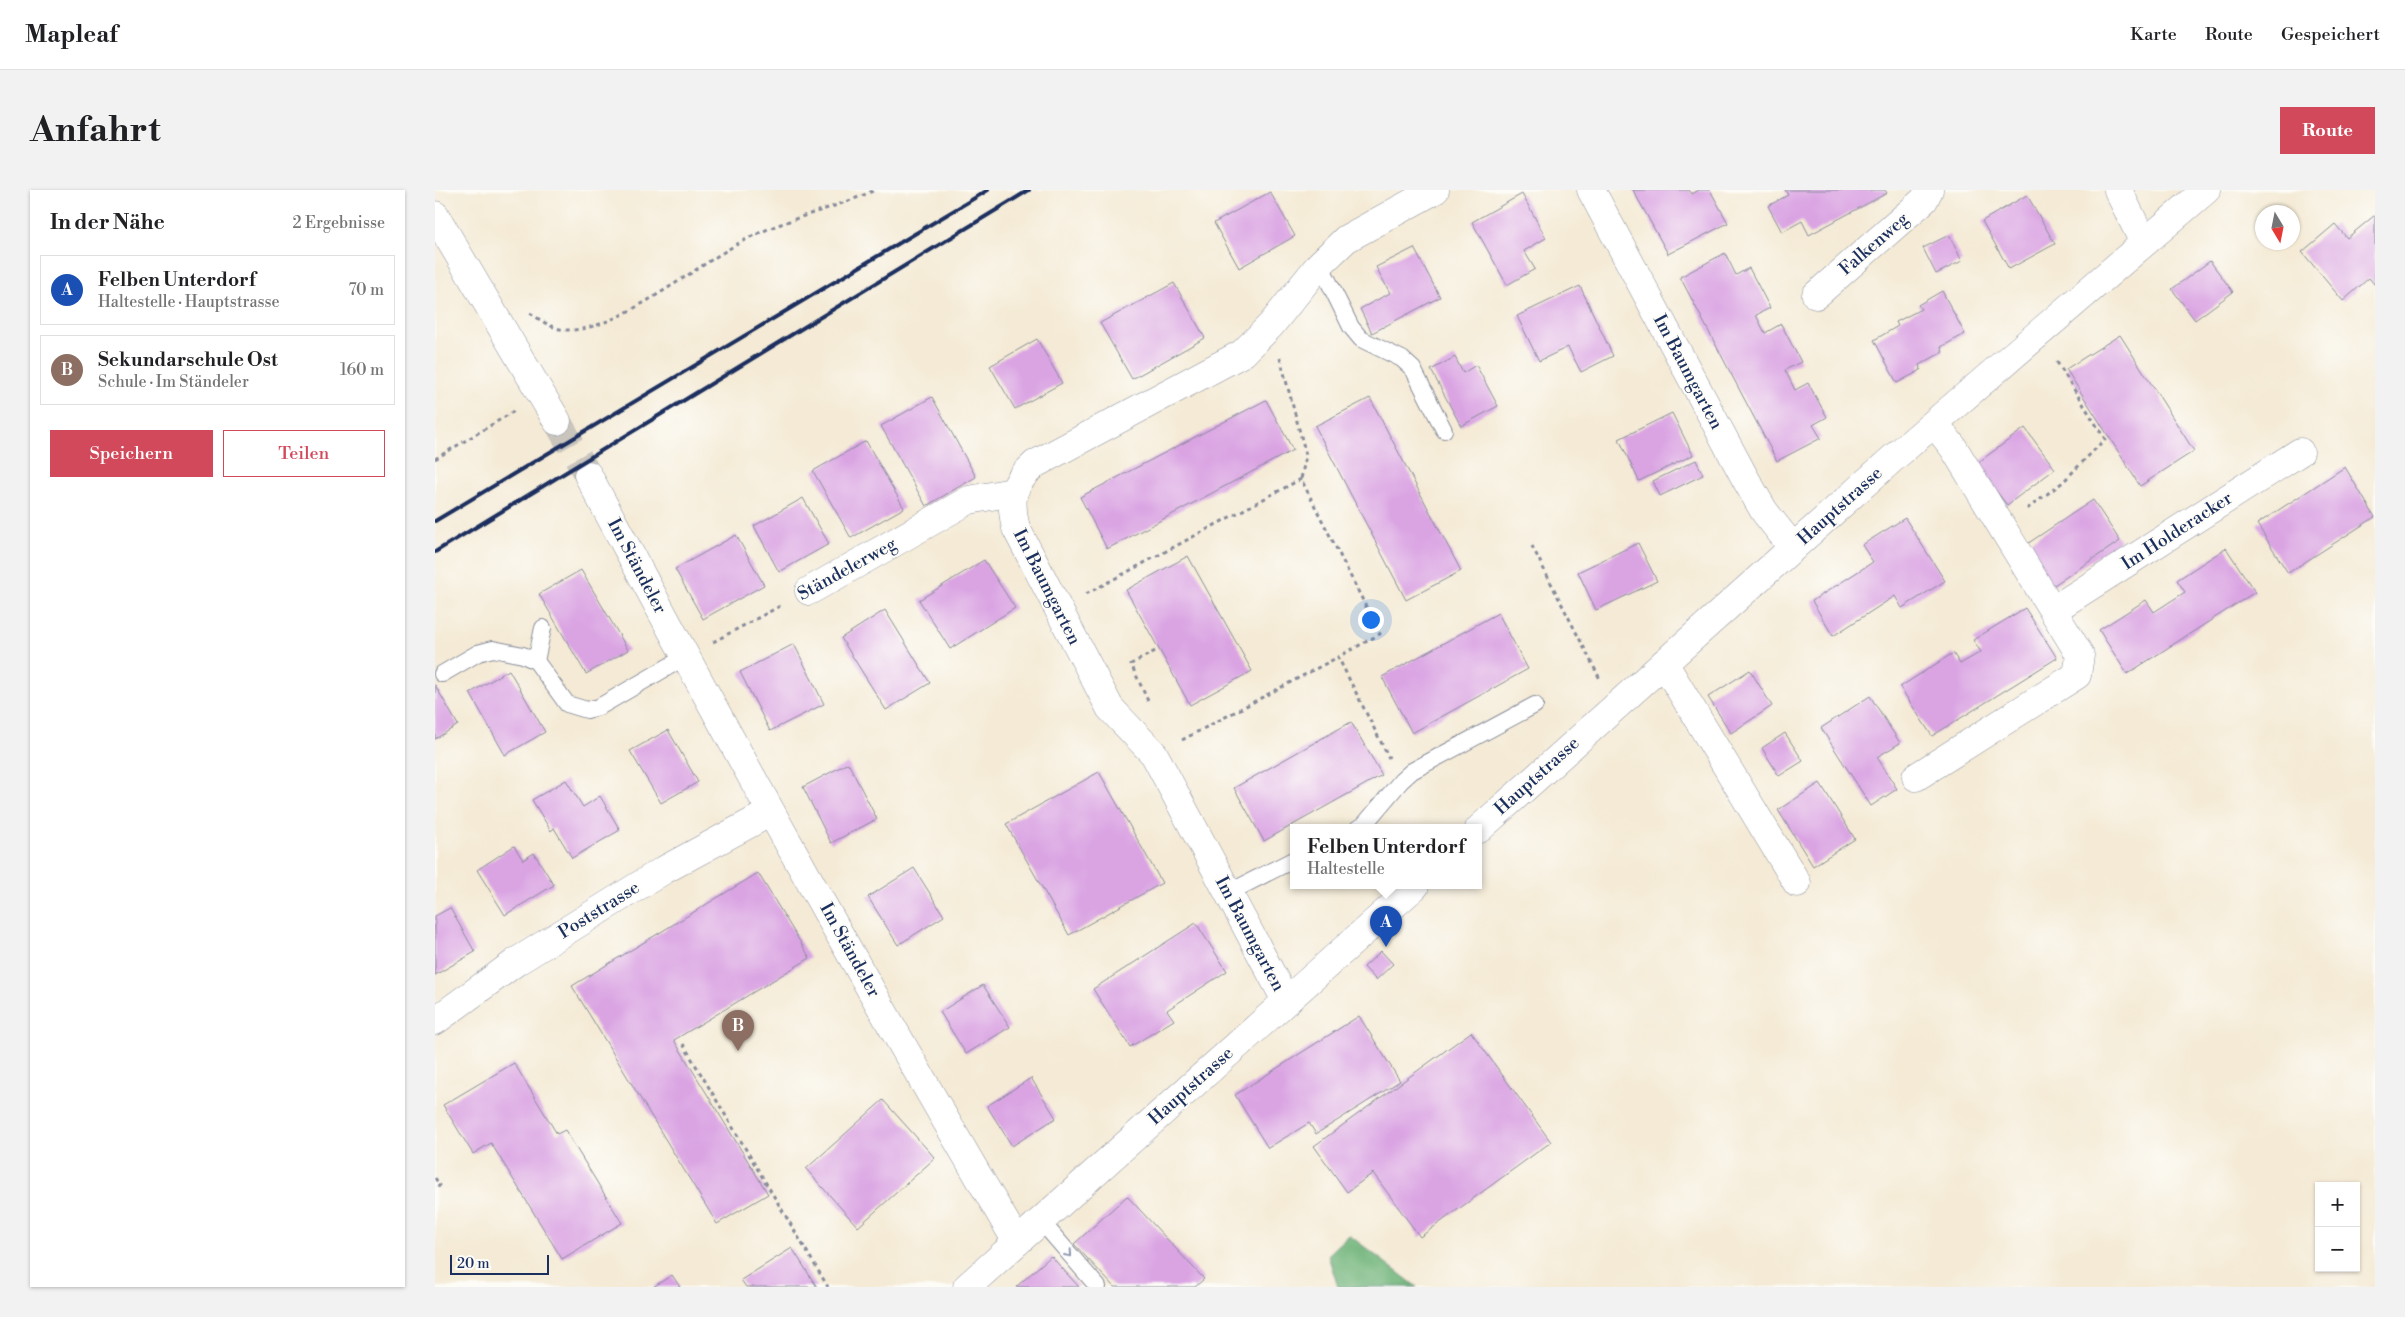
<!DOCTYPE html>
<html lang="de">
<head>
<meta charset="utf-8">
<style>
  :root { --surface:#fff; --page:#f2f2f2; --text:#202124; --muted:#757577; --line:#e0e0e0; --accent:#d1495b }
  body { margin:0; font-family:"Libre Bodoni",serif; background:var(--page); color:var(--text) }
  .controls { position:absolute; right:15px; bottom:15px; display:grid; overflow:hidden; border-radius:0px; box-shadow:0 1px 4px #0004 }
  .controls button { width:45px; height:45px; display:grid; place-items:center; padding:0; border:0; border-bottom:1px solid var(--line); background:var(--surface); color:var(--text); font:25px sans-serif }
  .compass { position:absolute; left:1820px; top:15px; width:45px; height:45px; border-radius:50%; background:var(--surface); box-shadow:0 1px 4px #0004; rotate:170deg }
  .scale { position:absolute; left:15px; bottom:12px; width:99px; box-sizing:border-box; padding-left:5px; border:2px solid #1b2f5e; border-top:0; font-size:14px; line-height:18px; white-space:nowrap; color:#1b2f5e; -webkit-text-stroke:4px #fdfcf7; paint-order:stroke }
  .you { position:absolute; left:935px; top:429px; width:18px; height:18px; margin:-12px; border:4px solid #fff; border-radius:50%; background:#1a73e8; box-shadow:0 0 0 8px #1a73e833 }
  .badge { display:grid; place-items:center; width:32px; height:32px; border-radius:50%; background:var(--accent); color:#fff; font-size:16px; font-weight:700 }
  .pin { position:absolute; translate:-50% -41px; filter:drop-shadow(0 1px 2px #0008) }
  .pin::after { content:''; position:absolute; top:26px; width:18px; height:15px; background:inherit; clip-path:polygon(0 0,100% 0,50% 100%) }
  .popup { position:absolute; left:855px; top:634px; width:192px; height:65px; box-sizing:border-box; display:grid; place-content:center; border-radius:0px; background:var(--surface); filter:drop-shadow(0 1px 4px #0005); font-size:16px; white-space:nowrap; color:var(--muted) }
  .popup b { font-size:19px; color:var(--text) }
  .popup::after { content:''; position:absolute; left:50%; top:100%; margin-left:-10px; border:10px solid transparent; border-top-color:var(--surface) }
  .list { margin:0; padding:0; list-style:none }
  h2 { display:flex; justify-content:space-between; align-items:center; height:65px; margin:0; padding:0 20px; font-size:21px }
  h2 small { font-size:16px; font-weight:400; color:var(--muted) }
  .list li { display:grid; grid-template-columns:32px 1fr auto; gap:15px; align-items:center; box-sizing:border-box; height:70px; margin:0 10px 10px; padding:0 10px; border:1px solid var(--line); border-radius:0px }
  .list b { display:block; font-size:19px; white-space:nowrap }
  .list p { margin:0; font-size:16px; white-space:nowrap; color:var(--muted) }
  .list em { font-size:16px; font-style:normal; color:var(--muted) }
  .actions { display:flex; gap:10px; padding:15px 20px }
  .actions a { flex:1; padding:11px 0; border:1px solid var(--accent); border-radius:0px; text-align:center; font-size:18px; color:var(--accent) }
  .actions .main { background:var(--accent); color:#fff }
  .map { position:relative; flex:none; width:1940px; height:1097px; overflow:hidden; border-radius:0px }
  header { display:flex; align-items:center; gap:30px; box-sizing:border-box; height:70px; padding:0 25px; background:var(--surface); border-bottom:1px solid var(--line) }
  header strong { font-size:24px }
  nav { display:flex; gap:28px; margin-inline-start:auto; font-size:18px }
  .intro { display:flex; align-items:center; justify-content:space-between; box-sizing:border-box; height:120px; padding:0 30px }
  h1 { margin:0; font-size:35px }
  .button { padding:12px 22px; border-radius:0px; background:var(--accent); color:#fff; font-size:18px; font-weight:700 }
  main { display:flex; gap:30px; padding:0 30px }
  aside { flex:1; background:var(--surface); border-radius:0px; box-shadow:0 1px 4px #0004 }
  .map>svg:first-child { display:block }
  .forest { fill:#6eb378; stroke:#44716b }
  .building { fill:#daa4e3 }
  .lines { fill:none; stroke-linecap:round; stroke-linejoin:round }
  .street-tunnel { stroke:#c9c5bd; stroke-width:28; stroke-dasharray:28 14; stroke-linecap:butt }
  .lane-casing { stroke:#888c9a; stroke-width:18 }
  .street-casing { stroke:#888c9a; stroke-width:29 }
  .primary-casing { stroke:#888c9a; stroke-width:29 }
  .path { stroke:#888c9a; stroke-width:3; stroke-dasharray:4 4; stroke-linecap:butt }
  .lane { stroke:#fff; stroke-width:16 }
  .street { stroke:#fff; stroke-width:28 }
  .primary { stroke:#fff; stroke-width:28 }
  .rail { stroke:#1b2f5e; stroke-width:4 }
  .oneway { stroke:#8d97ae }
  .labels { text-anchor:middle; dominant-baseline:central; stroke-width:4; stroke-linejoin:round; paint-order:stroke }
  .street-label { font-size:18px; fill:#1b2f5e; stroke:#fdfcf7 }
</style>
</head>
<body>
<header>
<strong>Mapleaf</strong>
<nav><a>Karte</a><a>Route</a><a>Gespeichert</a></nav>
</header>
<div class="intro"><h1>Anfahrt</h1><a class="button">Route</a></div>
<main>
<aside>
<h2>In der Nähe<small>2 Ergebnisse</small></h2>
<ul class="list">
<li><span class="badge" style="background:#1a4fb4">A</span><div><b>Felben Unterdorf</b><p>Haltestelle · Hauptstrasse</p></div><em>70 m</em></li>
<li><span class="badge" style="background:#8d6e63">B</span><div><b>Sekundarschule Ost</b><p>Schule · Im Ständeler</p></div><em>160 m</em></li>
</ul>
<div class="actions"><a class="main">Speichern</a><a>Teilen</a></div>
</aside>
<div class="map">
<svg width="1940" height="1097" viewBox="0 0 1940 1097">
  <rect width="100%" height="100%" fill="#fdfcf7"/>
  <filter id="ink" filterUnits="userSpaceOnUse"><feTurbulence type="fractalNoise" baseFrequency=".02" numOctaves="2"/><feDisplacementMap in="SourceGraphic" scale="10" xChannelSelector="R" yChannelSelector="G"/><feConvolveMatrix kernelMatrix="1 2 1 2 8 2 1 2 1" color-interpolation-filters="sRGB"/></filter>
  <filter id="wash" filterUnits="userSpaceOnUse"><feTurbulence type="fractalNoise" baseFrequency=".0096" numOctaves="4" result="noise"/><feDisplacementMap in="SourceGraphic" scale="20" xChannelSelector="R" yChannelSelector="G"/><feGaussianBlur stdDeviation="1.12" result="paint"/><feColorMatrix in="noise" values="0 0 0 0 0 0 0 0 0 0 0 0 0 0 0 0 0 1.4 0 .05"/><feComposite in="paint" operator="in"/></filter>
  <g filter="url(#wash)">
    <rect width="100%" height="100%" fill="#f4ead5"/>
    <polygon class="forest" points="914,1045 982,1097 903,1097 893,1065"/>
    <g id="blocks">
      <g class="building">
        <polygon points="1198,0 1254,0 1257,4 1264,0 1275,0 1293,33 1233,64"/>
        <polygon points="1350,0 1450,0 1452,3 1374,45 1367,31 1347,42 1333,16 1353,5"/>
        <polygon points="835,2 860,46 804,78 779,33"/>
        <polygon points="1087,4 1111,48 1089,61 1100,79 1072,95 1037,32"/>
        <polygon points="1592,5 1620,54 1574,79 1547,31"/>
        <polygon points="1940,25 1940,95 1934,88 1908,111 1867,62 1900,34 1912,48"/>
        <polygon points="1514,45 1527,71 1501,84 1488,58"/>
        <polygon points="979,58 1005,107 937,143 925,119 955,103 941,77"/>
        <polygon points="1290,63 1301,85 1314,78 1335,118 1321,125 1330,143 1346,134 1366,172 1350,180 1360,200 1373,193 1392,227 1378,235 1386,248 1342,271 1245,87"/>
        <polygon points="1775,71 1798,102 1760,130 1737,99"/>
        <polygon points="739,93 770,148 697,189 665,133"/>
        <polygon points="1145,96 1178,166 1146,182 1133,157 1104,171 1082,126"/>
        <polygon points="1507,101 1530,144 1506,157 1508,162 1484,175 1486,180 1462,193 1439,150 1463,136 1461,132 1486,119 1483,115"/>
        <polygon points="1685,145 1759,261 1705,296 1631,179"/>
        <polygon points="602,149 627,193 580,219 555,176"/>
        <polygon points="1020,167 1028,183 1041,175 1063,216 1026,236 996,180"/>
        <polygon points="497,207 541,287 491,316 446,236"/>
        <polygon points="935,208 1026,381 971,410 880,236"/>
        <polygon points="831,210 858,260 672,359 645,307"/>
        <polygon points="1237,223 1258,265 1204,291 1184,249"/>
        <polygon points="1590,238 1620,279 1572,315 1541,274"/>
        <polygon points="431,251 469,318 416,348 378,281"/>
        <polygon points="1261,270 1268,285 1225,306 1218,291"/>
        <polygon points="1910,277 1940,327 1853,383 1822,334"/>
        <polygon points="368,308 394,354 344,382 319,336"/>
        <polygon points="1658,310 1685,351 1616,397 1589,356"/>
        <polygon points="1470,328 1510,391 1467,418 1460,406 1398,446 1377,411 1438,372 1427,355"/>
        <polygon points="301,345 329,395 268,429 240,379"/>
        <polygon points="1203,353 1222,391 1161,420 1143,382"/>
        <polygon points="1791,358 1820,402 1692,484 1664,440 1711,410 1719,422 1750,402 1742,390"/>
        <polygon points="753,366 817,481 755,515 691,400"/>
        <polygon points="549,370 580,418 515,459 484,410"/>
        <polygon points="146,380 193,460 151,484 104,404"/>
        <polygon points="1590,418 1622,468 1497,546 1465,497 1518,463 1525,474 1546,462 1538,450"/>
        <polygon points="450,420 495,493 451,520 406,448"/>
        <polygon points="1063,423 1093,479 977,543 947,487"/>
        <polygon points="359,454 389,514 335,541 305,482"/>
        <polygon points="74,480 110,542 70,565 35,503"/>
        <polygon points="1315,480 1337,516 1296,543 1273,507"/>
        <polygon points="0,495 23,535 0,549"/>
        <polygon points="1435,506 1465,553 1442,567 1462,599 1436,616 1386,538"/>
        <polygon points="916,532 947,585 829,651 799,598"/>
        <polygon points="233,540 263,592 226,613 195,561"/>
        <polygon points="1350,543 1368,571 1344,586 1327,558"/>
        <polygon points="413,573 442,629 396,653 368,597"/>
        <polygon points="664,582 727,693 634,745 571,634"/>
        <polygon points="131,590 148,617 165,606 185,640 137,668 119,638 116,641 97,610"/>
        <polygon points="1385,593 1420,649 1378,676 1343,620"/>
        <polygon points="79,656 88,670 99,663 119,695 70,725 42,680"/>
        <polygon points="479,678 509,726 463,755 433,707"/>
        <polygon points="323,683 375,768 239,850 333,1004 282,1034 137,796"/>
        <polygon points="15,718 40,762 0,785 0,726"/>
        <polygon points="761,733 792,781 732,820 739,830 695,857 658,799"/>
        <polygon points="946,761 958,774 941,790 929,777"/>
        <polygon points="548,795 575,837 531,864 505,822"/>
        <polygon points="924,826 965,891 881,944 874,933 833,958 800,905"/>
        <polygon points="1036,842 1116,952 985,1047 938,983 912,1002 879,956"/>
        <polygon points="79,873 122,944 130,940 187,1033 127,1069 56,953 38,964 8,915"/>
        <polygon points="596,888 621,928 577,956 552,916"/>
        <polygon points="448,910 500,968 423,1037 371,979"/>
        <polygon points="692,1006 769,1089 760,1097 679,1097 639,1054"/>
        <polygon points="357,1058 382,1097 311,1097 306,1090"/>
        <polygon points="616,1066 644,1097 581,1097"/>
        <polygon points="237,1085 245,1097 218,1097"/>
      </g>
    </g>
  </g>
  <g filter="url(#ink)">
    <use href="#blocks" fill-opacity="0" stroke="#888c9a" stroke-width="1"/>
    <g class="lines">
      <polyline class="street-tunnel" points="122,231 153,285"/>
      <g class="lane-casing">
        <g id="lane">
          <polyline points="885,74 916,137 926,149 967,169 978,179 1009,240"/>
          <polyline points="101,471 108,438"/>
          <polyline points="7,484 43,463 58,459 88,465 101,471 132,514 152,520 164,517 250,467"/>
          <polyline points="923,638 928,636 966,591 977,581 1100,515"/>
          <polyline points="793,703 858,670"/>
          <polyline points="606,1031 663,1097"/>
        </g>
      </g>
      <g class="street-casing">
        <g id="street">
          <polyline points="1156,0 1310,288 1329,321 1358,358"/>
          <polyline points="1683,0 1709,53"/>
          <polyline points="0,25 122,231"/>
          <polyline points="1381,105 1489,10 1494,0"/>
          <path d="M 153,285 C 291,544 433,800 582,1052"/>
          <polyline points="374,401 534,310 578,302"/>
          <polyline points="1618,420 1865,262"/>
          <polyline points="1229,473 1362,693"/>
          <polyline points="1481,587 1642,485 1645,465 1518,257 1500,234"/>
          <path d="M 851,811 L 719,564 L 675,518 L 581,338 C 574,308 576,295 600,274 L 808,163 L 836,135 L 885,74 L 911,49 L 1000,0"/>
          <polyline points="0,831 81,772 229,680 336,622"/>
        </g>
      </g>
      <g class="primary-casing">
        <g id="primary">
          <polyline points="1044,639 1456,270 1771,0"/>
          <polyline points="532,1097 980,696"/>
        </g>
      </g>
      <g class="path">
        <path d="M 95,123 C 108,132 120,141 137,140 C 190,138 270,67 322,44 C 360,26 402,18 440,0"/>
        <polyline points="845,168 871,265 866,289"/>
        <polyline points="0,269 81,220"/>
        <polyline points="1592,319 1628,292 1670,249 1620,169"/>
        <polyline points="1097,356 1165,489"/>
        <polyline points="651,404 866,289 945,444 903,467 954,568"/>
        <polyline points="278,452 347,415"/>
        <polyline points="713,511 696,474 724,459"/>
        <polyline points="747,550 903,467"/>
        <polyline points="248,854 393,1097"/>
        <polyline points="0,988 5,995 0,1000"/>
      </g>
      <use href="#lane" class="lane"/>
      <use href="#street" class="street"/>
      <use href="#primary" class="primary"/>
      <g class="rail">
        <polyline points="0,331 553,0"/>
        <polyline points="0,362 594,0"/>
      </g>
    </g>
    <defs><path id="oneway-chevron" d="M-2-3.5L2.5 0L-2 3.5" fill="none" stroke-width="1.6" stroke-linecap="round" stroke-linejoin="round" transform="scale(1.25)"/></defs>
    <use class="oneway" href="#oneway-chevron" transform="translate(634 1064) rotate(49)"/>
  </g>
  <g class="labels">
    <g class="street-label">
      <text transform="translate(1439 54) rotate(-41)">Falkenweg</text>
      <text transform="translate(1253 182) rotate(62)">Im Baumgarten</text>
      <text transform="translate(1405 316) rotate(-42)">Hauptstrasse</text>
      <text transform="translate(1742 341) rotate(-33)">Im Holderacker</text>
      <text transform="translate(202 376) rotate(62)">Im Ständeler</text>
      <text transform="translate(412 379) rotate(-29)">Ständelerweg</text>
      <text transform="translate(612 397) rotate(63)">Im Baumgarten</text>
      <text transform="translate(1102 586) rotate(-42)">Hauptstrasse</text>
      <text transform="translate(164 720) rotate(-32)">Poststrasse</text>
      <text transform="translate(815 744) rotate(62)">Im Baumgarten</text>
      <text transform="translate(415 760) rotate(61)">Im Ständeler</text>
      <text transform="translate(756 896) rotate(-42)">Hauptstrasse</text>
    </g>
  </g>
</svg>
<div class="controls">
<button>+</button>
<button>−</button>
</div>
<svg class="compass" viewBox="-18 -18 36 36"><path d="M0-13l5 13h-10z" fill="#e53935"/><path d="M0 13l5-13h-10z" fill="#757577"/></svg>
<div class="scale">20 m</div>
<div class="you"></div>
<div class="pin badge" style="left:951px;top:757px;background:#1a4fb4">A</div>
<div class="popup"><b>Felben Unterdorf</b>Haltestelle</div>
<div class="pin badge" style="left:303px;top:861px;background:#8d6e63">B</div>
</div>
</main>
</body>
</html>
